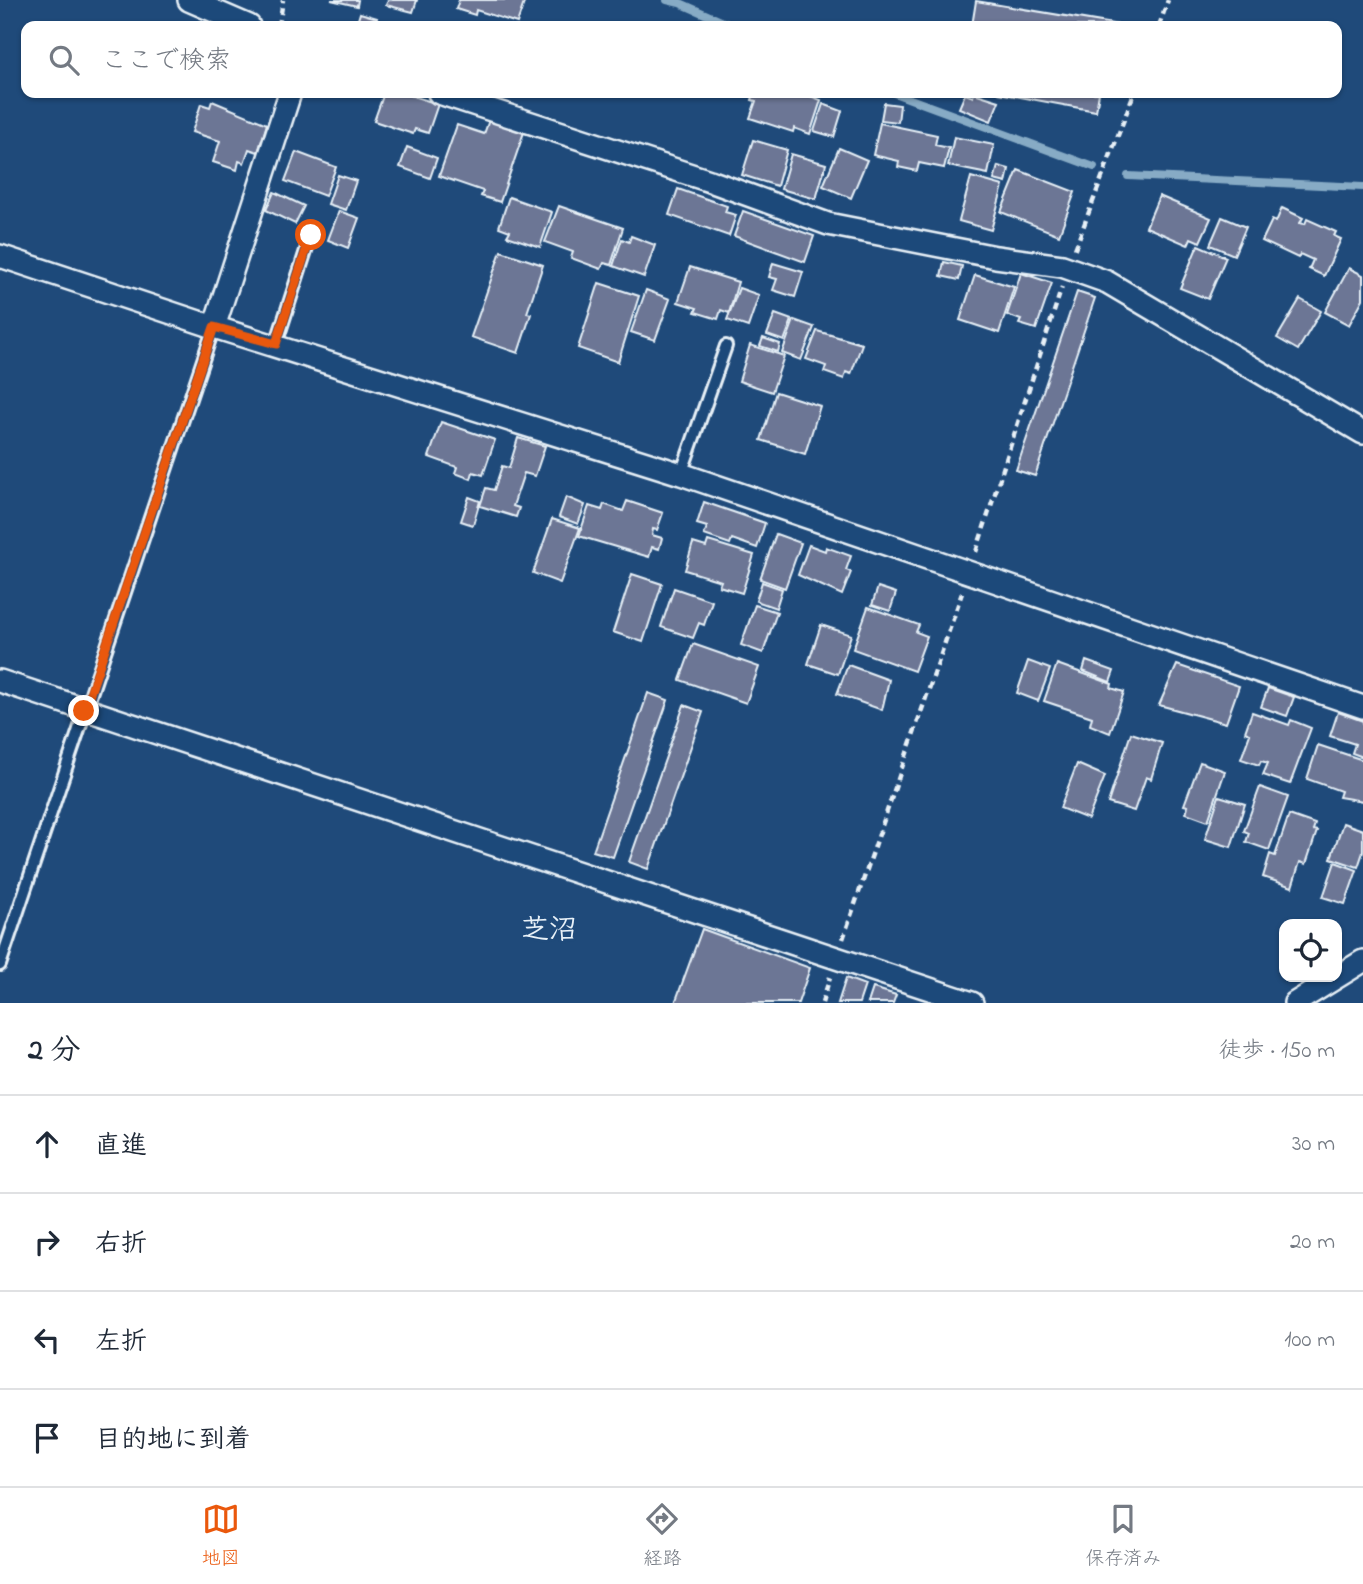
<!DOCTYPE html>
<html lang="ja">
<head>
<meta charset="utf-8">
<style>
  :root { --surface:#fff; --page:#f2f2f3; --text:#1f2937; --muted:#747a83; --line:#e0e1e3; --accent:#ea580c }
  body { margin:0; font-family:"Indie Flower","Klee One",sans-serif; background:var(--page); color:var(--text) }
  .controls { position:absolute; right:21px; bottom:21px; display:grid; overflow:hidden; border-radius:14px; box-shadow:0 2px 5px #0004 }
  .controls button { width:63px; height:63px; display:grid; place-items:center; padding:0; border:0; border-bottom:2px solid var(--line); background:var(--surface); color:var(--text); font:35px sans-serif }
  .stop { position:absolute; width:21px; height:21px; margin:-16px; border:5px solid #ea580c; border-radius:50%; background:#fff }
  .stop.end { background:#ea580c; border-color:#fff; box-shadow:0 2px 7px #0008 }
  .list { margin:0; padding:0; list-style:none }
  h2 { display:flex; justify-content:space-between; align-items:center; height:91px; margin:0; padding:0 28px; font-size:30px }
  h2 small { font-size:23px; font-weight:400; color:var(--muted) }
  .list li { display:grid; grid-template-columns:46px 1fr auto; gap:21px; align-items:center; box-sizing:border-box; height:98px; padding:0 28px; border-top:2px solid var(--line) }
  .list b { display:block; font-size:26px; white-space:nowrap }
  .list em { font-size:23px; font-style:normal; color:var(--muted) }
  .icon { flex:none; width:38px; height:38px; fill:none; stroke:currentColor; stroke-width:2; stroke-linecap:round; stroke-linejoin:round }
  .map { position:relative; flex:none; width:1363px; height:1003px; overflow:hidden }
  .search { position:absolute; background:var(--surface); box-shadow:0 2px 5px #0004; left:21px; right:21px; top:21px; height:77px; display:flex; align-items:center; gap:18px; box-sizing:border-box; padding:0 24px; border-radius:14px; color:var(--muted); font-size:26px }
  .sheet { height:483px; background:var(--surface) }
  nav { display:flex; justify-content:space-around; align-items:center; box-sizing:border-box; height:98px; border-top:2px solid var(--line); background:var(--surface); font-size:19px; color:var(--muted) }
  nav a { display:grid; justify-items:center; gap:4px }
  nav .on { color:var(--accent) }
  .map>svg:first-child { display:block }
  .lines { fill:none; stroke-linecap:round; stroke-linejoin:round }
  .stream { stroke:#87abc5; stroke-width:8 }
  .building { fill:#6c7695; stroke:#e8f1f8; stroke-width:2 }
  .lane-casing { stroke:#e8f1f8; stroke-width:16 }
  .street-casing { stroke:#e8f1f8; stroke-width:26 }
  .path { stroke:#e8f1f8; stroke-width:4.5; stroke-dasharray:7 5; stroke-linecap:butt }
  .lane { stroke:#1f4a7a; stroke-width:10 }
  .street { stroke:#1f4a7a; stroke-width:21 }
  .route { stroke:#ea580c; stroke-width:9 }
  .labels { text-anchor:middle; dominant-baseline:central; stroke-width:6; stroke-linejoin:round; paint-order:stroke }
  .quarter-label { font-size:28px; font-weight:bold; fill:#e8f1f8; stroke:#1f4a7a }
</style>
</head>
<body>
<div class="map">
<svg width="1363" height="1003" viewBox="0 0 1363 1003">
  <rect width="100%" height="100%" fill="#1f4a7a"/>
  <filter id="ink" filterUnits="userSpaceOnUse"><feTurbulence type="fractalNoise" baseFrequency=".0143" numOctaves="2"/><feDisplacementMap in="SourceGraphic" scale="14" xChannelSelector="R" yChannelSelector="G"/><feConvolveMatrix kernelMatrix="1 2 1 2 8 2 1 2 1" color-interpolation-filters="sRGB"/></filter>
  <g filter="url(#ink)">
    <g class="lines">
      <g class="stream">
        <polyline points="667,0 680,3 732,26"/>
        <polyline points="894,93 1094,167"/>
        <polyline points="1128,176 1363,187"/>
      </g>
    </g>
    <g class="building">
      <polygon points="331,0 358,0 357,6"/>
      <polygon points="388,0 417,0 413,12 386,5"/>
      <polygon points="459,0 525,0 517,23 476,10 475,15 456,9"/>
      <polygon points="976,1 1125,26 972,26"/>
      <polygon points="360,13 377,18 375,26 356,26"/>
      <polygon points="384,93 403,93 438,104 428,133 415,129 413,134 374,121"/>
      <polygon points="754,93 802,93 821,100 810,134 794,128 793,132 750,118 756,101 752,100"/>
      <polygon points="974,93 999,101 991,121 959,108 965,94 973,97"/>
      <polygon points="998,93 1099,93 1096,111"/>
      <polygon points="212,101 267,124 258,152 249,149 244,163 239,161 237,170 213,162 220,141 192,132 201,104 210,107"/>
      <polygon points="884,103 900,105 898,122 881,120"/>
      <polygon points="823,104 842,111 834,137 814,131"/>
      <polygon points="489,120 524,132 500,202 481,196 483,191 439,176 457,125 484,134"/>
      <polygon points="880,123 937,135 935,145 949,148 944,168 919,163 917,171 898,167 899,161 873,155"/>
      <polygon points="954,137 994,145 988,174 948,166"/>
      <polygon points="753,140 787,150 777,186 742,175"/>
      <polygon points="407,147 437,158 430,178 400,167"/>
      <polygon points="839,148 867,160 851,198 823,186"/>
      <polygon points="296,152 336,167 325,196 285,181"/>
      <polygon points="791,154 826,164 816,199 781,189"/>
      <polygon points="998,166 1009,169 1006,183 994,180"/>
      <polygon points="1018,170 1075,192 1059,235 1001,212"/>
      <polygon points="338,175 356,181 346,210 328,204"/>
      <polygon points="971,177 1003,186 991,230 959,221"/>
      <polygon points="678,189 727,206 725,212 736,215 729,236 669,215"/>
      <polygon points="274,192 304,206 295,224 266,210"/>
      <polygon points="1159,196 1211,218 1200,242 1191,238 1188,245 1146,227"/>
      <polygon points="509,197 552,212 540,247 507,236 510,231 499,227"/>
      <polygon points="559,206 623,228 611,265 604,263 601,269 571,258 573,252 545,242"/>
      <polygon points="1282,208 1303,218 1300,223 1305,224 1307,219 1336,232 1334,236 1341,239 1324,276 1309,269 1313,260 1300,254 1298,258 1262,241 1272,220 1276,222"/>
      <polygon points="339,211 359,218 348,248 328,240"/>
      <polygon points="743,211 814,236 805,262 734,236"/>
      <polygon points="1222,217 1246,227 1234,255 1210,245"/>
      <polygon points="631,236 655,245 644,277 613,266 622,239 629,242"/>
      <polygon points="1198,245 1226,257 1208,299 1180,288"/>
      <polygon points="501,251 543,265 527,313 531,314 518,353 471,337"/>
      <polygon points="944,262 962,266 959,280 941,276"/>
      <polygon points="773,263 803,272 795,297 773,290 777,279 769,277"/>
      <polygon points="690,267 738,282 729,313 721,310 718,319 695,312 697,308 678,302"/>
      <polygon points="1349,268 1363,275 1363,299 1349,325 1325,312"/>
      <polygon points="1021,273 1052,283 1036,329 1019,324 1021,320 1007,315"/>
      <polygon points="975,275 1014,287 999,333 960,320"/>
      <polygon points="599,283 639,296 618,362 578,348"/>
      <polygon points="739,288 759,295 748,327 727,320"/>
      <polygon points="646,290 670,299 655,340 631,332"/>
      <polygon points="1077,292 1095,298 1035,476 1016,470"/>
      <polygon points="1300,299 1321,311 1298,350 1277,338"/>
      <polygon points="775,314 792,320 784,341 767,335"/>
      <polygon points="794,320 814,327 801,360 782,353"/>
      <polygon points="817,331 862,344 851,374 846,372 844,379 824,372 826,366 806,359"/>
      <polygon points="763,338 780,344 778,352 760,346"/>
      <polygon points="750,345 784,356 772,392 739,381"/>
      <polygon points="776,392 820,406 805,454 761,440"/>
      <polygon points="441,422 495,440 483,475 473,472 471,479 455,473 457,467 429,457"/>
      <polygon points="518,438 545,446 535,476 524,473 513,506 519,508 516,517 480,506 486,488 494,490 502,466 509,468"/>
      <polygon points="469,497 480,501 473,525 461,521"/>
      <polygon points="566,497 585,505 578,524 559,517"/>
      <polygon points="627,501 663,513 657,530 653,529 652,535 662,538 659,549 652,547 649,557 579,536 589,506 602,510 604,504 623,511"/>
      <polygon points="704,502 765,523 757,548 732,539 730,544 704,535 707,527 697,524"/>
      <polygon points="552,519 580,528 560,583 533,573"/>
      <polygon points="776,534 801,543 785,588 760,579"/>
      <polygon points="708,541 754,555 742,593 719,586 721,581 685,570 693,543 706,547"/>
      <polygon points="809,545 825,551 826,547 851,556 846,570 851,572 842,595 798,575"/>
      <polygon points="632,574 662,584 643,642 613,632"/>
      <polygon points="762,582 782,589 776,608 756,601"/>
      <polygon points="878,587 896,593 890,611 872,605"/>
      <polygon points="674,588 712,601 704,625 699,623 693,638 661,627"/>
      <polygon points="755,605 777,612 763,653 741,645"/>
      <polygon points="868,607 919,625 916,632 927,636 914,671 853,649"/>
      <polygon points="821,625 851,635 838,674 808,664"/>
      <polygon points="693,644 759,667 746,703 680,680"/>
      <polygon points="1028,661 1050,669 1038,701 1017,693"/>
      <polygon points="1086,661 1114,671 1110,682 1083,671"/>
      <polygon points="1057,664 1112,684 1111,688 1124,692 1110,733 1090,725 1092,717 1044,701"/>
      <polygon points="848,665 889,680 882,710 837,694"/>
      <polygon points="1177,665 1239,686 1226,723 1159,705"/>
      <polygon points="1268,688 1294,697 1287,716 1261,707"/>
      <polygon points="648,693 668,700 613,857 593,851"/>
      <polygon points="684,705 703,712 648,869 629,862"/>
      <polygon points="1252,712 1289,725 1291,720 1311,728 1290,784 1263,775 1268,763 1261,761 1259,765 1241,759 1250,734 1245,732"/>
      <polygon points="1338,712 1363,721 1363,757 1352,753 1355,744 1330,736"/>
      <polygon points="1131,733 1162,743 1151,779 1146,777 1134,811 1108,803"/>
      <polygon points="1318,745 1363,760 1363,801 1339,797 1341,791 1307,779"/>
      <polygon points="1200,762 1225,771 1208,821 1186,813 1188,806 1184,805"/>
      <polygon points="1077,764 1105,776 1088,819 1060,808"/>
      <polygon points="1260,787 1288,797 1269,850 1246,842 1249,833 1244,831"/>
      <polygon points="1219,796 1245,804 1231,847 1205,839"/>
      <polygon points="1289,815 1315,824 1313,830 1317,831 1306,864 1300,862 1292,887 1263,877 1270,854 1275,856"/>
      <polygon points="1343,823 1363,830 1363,852 1358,867 1331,858"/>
      <polygon points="1335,862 1357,870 1345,904 1323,897"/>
      <polygon points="702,929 810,968 798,1003 675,1003"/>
      <polygon points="846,978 865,985 859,1003 838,1003"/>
      <polygon points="873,988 896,995 893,1003 868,1003"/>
    </g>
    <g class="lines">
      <g class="lane-casing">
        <g id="lane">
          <polyline points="276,344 311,235"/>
          <polyline points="681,474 726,346"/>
          <polyline points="0,965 214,327"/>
        </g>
      </g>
      <g class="street-casing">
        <g id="street">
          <polyline points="189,0 249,26"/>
          <polyline points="439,93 710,181 828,224 996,257 1062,266 1107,282 1363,433"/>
          <polyline points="0,256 214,327 681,474 1363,707"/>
          <polyline points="214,327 290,93"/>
          <polyline points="0,681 972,1003"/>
          <polyline points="1295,1003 1363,961"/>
        </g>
      </g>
      <g class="path">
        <polyline points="279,26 283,0"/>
        <polyline points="1159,26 1168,0"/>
        <polyline points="1075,249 1134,93"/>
        <polyline points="976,552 1062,287"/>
        <polyline points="843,939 962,593"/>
        <polyline points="822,1003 830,977"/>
      </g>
      <use href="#lane" class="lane"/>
      <use href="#street" class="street"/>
    </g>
  </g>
  <g class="lines" filter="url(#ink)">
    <polyline class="route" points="84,711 214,327 276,344 311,235"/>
  </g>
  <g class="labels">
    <g class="quarter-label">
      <text x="549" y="931">芝沼</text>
    </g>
  </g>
</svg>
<div class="controls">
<button><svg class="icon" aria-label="locate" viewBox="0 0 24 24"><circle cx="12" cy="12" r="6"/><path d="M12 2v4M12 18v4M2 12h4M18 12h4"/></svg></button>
</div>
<div class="stop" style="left:311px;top:235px"></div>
<div class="stop end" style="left:84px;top:711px"></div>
<div class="search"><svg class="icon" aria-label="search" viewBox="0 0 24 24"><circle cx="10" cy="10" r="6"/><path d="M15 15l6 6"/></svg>ここで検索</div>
</div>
<section class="sheet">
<h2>2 分<small>徒歩 · 150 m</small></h2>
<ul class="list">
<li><svg class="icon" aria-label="ahead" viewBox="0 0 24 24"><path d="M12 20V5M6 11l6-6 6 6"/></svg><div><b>直進</b></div><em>30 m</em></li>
<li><svg class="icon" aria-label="right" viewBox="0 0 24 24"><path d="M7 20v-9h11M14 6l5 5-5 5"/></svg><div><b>右折</b></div><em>20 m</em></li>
<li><svg class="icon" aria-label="left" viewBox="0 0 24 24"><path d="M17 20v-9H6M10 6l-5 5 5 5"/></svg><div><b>左折</b></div><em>100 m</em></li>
<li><svg class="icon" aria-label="arrive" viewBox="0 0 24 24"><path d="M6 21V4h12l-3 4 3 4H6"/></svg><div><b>目的地に到着</b></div></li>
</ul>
</section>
<nav>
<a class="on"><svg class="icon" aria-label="map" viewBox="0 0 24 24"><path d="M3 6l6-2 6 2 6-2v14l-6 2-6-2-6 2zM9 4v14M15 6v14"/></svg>地図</a>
<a><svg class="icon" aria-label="directions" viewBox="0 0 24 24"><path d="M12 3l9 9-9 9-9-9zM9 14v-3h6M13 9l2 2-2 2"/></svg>経路</a>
<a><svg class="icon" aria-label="saved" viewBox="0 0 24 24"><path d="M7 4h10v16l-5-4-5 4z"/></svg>保存済み</a>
</nav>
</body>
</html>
